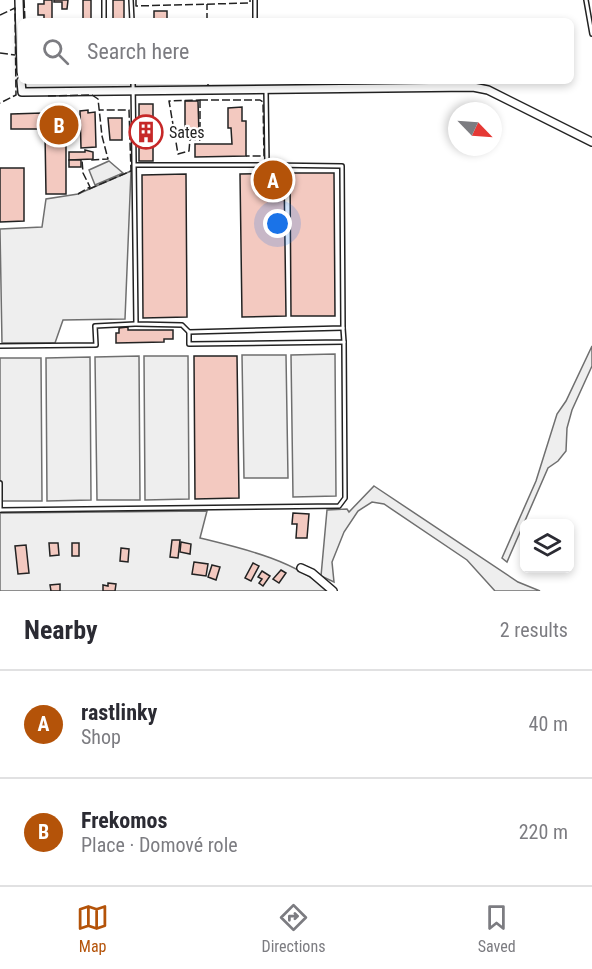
<!DOCTYPE html>
<html lang="en">
<head>
<meta charset="utf-8">
<style>
  :root { --surface:#fff; --page:#f7f7f7; --text:#2b2b33; --muted:#7c7c81; --line:#e1e1e2; --accent:#b45309 }
  body { margin:0; font-family:"Roboto Condensed",sans-serif; background:var(--page); color:var(--text) }
  .controls { position:absolute; right:18px; bottom:18px; display:grid; overflow:hidden; border-radius:9px; box-shadow:0 3px 9px #0003 }
  .controls button { width:54px; height:54px; display:grid; place-items:center; padding:0; border:0; border-bottom:2px solid var(--line); background:var(--surface); color:var(--text); font:30px sans-serif }
  .compass { position:absolute; left:448px; top:102px; width:54px; height:54px; border-radius:50%; background:var(--surface); box-shadow:0 3px 9px #0003; rotate:115deg }
  .you { position:absolute; left:278px; top:224px; width:21px; height:21px; margin:-15px; border:4px solid #fff; border-radius:50%; background:#1a73e8; box-shadow:0 0 0 9px #1a73e833 }
  .badge { display:grid; place-items:center; width:39px; height:39px; border-radius:50%; background:var(--accent); color:#fff; font-size:20px; font-weight:700 }
  .pin { position:absolute; translate:-50% -50%; border:3px solid #fff; box-shadow:0 2px 6px #0006 }
  .list { margin:0; padding:0; list-style:none }
  h2 { display:flex; justify-content:space-between; align-items:center; height:78px; margin:0; padding:0 24px; font-size:26px }
  h2 small { font-size:20px; font-weight:400; color:var(--muted) }
  .list li { display:grid; grid-template-columns:39px 1fr auto; gap:18px; align-items:center; box-sizing:border-box; height:108px; padding:0 24px; border-top:2px solid var(--line) }
  .list b { display:block; font-size:22px; white-space:nowrap }
  .list p { margin:0; font-size:20px; white-space:nowrap; color:var(--muted) }
  .list em { font-size:20px; font-style:normal; color:var(--muted) }
  .icon { flex:none; width:33px; height:33px; fill:none; stroke:currentColor; stroke-width:2; stroke-linecap:round; stroke-linejoin:round }
  .map { position:relative; flex:none; width:592px; height:591px; overflow:hidden }
  .search { position:absolute; background:var(--surface); box-shadow:0 3px 9px #0003; left:18px; right:18px; top:18px; height:66px; display:flex; align-items:center; gap:15px; box-sizing:border-box; padding:0 21px; border-radius:9px; color:var(--muted); font-size:22px }
  .sheet { height:294px; background:var(--surface) }
  nav { display:flex; justify-content:space-around; align-items:center; box-sizing:border-box; height:84px; border-top:2px solid var(--line); background:var(--surface); font-size:16px; color:var(--muted) }
  nav a { display:grid; justify-items:center; gap:3px }
  nav .on { color:var(--accent) }
  .map>svg:first-child { display:block }
  .green { fill:#eee; stroke:#6f6f6f; stroke-width:1.5 }
  .parking { fill:#ededed; stroke:#6f6f6f; stroke-width:1.5 }
  .building { fill:#f3c9c0; stroke:#222; stroke-width:1.5 }
  .lines { fill:none; stroke-linecap:round; stroke-linejoin:round }
  .service-casing { stroke:#222; stroke-width:6 }
  .minor-casing { stroke:#222; stroke-width:10 }
  .service { stroke:#fff; stroke-width:3 }
  .minor { stroke:#fff; stroke-width:7 }
  .fence { stroke:#222; stroke-width:1.5; stroke-dasharray:8 3; stroke-linecap:butt }
  .labels { text-anchor:middle; dominant-baseline:central; stroke-width:4.5; stroke-linejoin:round; paint-order:stroke }
  .poi-label { font-size:16px; fill:#222; stroke:#fff; text-anchor:start }
</style>
</head>
<body>
<div class="map">
<svg width="592" height="591" viewBox="0 0 592 591">
  <rect width="100%" height="100%" fill="#fff"/>
  <g class="green">
    <polygon points="131,171 125,319 63,320 55,343 2,343 0,229 42,227 46,199 78,194"/>
    <polygon points="592,346 592,366 572,410 567,428 566,451 558,461 548,468 507,562 502,558 536,481 557,414 566,401"/>
    <polygon points="335,354 336,496 293,497 291,355"/>
    <polygon points="242,355 286,355 288,478 244,478"/>
    <polygon points="139,356 140,500 97,500 95,357"/>
    <polygon points="144,356 188,356 189,499 145,500"/>
    <polygon points="90,357 91,500 47,501 46,358"/>
    <polygon points="0,358 41,358 42,501 0,501"/>
    <polygon points="374,486 518,582 540,591 495,591 467,560 384,504 372,502 358,511 344,532 332,562 334,582 321,576 327,510 347,509 349,512"/>
    <path d="M 207,511 L 200,538 C 245,549 294,560 329,591 L 0,591 L 0,513 Z"/>
  </g>
  <polygon class="parking" points="109,161 123,173 95,185 89,170"/>
  <g class="building">
    <polygon points="44,0 52,0 52,21 44,21 44,15 38,15 38,4 44,4"/>
    <polygon points="54,0 68,0 67,9 62,9 62,2 54,2"/>
    <rect x="83" y="0" width="8" height="21"/>
    <rect x="113" y="0" width="11" height="21"/>
    <rect x="154" y="11" width="13" height="10"/>
    <polygon points="185,101 198,101 199,135 185,135"/>
    <rect x="139" y="104" width="14" height="57"/>
    <polygon points="242,107 242,121 246,121 246,156 195,157 195,144 232,144 231,128 228,128 228,108"/>
    <polygon points="45,109 51,110 52,133 45,133"/>
    <polygon points="65,109 66,117 52,118 51,110"/>
    <polygon points="88,110 88,113 95,112 96,147 81,148 80,111"/>
    <polygon points="43,113 43,129 11,129 11,114"/>
    <polygon points="66,117 66,133 52,133 52,118"/>
    <polygon points="108,118 122,118 122,140 110,140"/>
    <polygon points="45,133 66,133 66,194 46,194"/>
    <polygon points="85,150 93,152 93,159 69,160 69,152 85,152"/>
    <rect x="69" y="160" width="12" height="7"/>
    <polygon points="0,168 24,168 24,221 0,222"/>
    <polygon points="284,173 286,316 242,317 240,174"/>
    <polygon points="290,173 334,173 335,316 291,316"/>
    <polygon points="186,174 187,317 143,318 142,175"/>
    <polygon points="128,327 128,330 173,330 173,339 164,339 164,342 116,343 116,333 119,333 119,328"/>
    <polygon points="194,356 237,356 239,498 195,499"/>
    <polygon points="293,513 309,514 307,538 296,538 297,524 292,524"/>
    <polygon points="172,540 180,540 178,558 170,557"/>
    <polygon points="181,542 191,544 190,554 180,552"/>
    <polygon points="49,543 58,543 59,555 50,556"/>
    <rect x="72" y="543" width="7" height="13"/>
    <polygon points="26,545 29,573 18,574 15,546"/>
    <polygon points="121,548 129,549 128,562 120,561"/>
    <polygon points="194,562 208,564 206,576 192,574"/>
    <polygon points="253,563 259,566 251,581 245,578"/>
    <polygon points="212,565 220,567 216,580 208,577"/>
    <polygon points="281,570 286,573 279,583 273,579"/>
    <polygon points="262,571 270,576 263,586 259,583 262,579 258,577"/>
    <polygon points="108,583 116,584 115,591 103,591 103,585 108,586"/>
    <polygon points="60,584 60,591 51,591 50,585"/>
  </g>
  <g class="lines">
    <g class="service-casing">
      <g id="service">
        <polyline points="104,0 104,21"/>
        <polyline points="131,0 132,21"/>
        <polyline points="255,0 255,21"/>
        <polyline points="586,0 592,34"/>
        <polyline points="133,81 136,324 182,325 189,332 343,328 342,166 267,165 266,91"/>
        <polyline points="135,165 267,165"/>
        <polyline points="189,332 189,344 344,342 343,328"/>
        <polyline points="0,346 96,345 95,326 135,324"/>
        <polyline points="0,483 0,510"/>
        <polyline points="0,510 339,506 345,498 344,342"/>
      </g>
    </g>
    <g class="minor-casing">
      <g id="minor">
        <polyline points="19,0 21,72"/>
        <polyline points="21,81 22,92 473,87 488,90 592,142"/>
        <polyline points="301,568 312,573 333,591"/>
      </g>
    </g>
    <use href="#service" class="service"/>
    <use href="#minor" class="minor"/>
    <g class="fence">
      <polyline points="24,0 25,21"/>
      <polyline points="136,0 136,6 250,3 250,0"/>
      <polyline points="0,15 15,8 16,95 0,103"/>
      <polyline points="207,21 207,4"/>
      <polyline points="0,53 15,55"/>
      <polyline points="208,81 208,85"/>
      <polyline points="48,96 92,95 98,99 102,136 108,159 91,160"/>
      <polygon points="200,100 200,140 190,139 189,151 178,154 169,101"/>
      <polyline points="200,100 260,100 263,102 264,156 246,156"/>
      <polyline points="89,189 131,171 129,110 99,110"/>
      <polyline points="78,194 90,187 83,173 82,160"/>
    </g>
  </g>
  <defs>
    <g id="building-ring" transform="scale(1.725)"><circle r="9.5" fill="#fff" stroke="#c62828" stroke-width="1.5"/><path d="M-4-6H4V6H1V3H-1V6H-4ZM-2.5-4.3h1.7v1.8h-1.7ZM.8-4.3h1.7v1.8H.8ZM-2.5-1h1.7V.8h-1.7ZM.8-1h1.7V.8H.8Z" fill="#c62828"/></g>
  </defs>
  <g fill-rule="evenodd">
    <use href="#building-ring" x="146" y="132"/>
  </g>
  <g class="labels">
    <g class="poi-label">
      <text x="169" y="132">Sates</text>
    </g>
  </g>
</svg>
<div class="controls">
<button><svg class="icon" aria-label="layers" viewBox="0 0 24 24"><path d="M12 4l9 5-9 5-9-5zM3 14l9 5 9-5"/></svg></button>
</div>
<svg class="compass" viewBox="-18 -18 36 36"><path d="M0-13l5 13h-10z" fill="#e53935"/><path d="M0 13l5-13h-10z" fill="#7c7c81"/></svg>
<div class="you"></div>
<div class="pin badge" style="left:273px;top:180px">A</div>
<div class="pin badge" style="left:59px;top:125px">B</div>
<div class="search"><svg class="icon" aria-label="search" viewBox="0 0 24 24"><circle cx="10" cy="10" r="6"/><path d="M15 15l6 6"/></svg>Search here</div>
</div>
<section class="sheet">
<h2>Nearby<small>2 results</small></h2>
<ul class="list">
<li><span class="badge">A</span><div><b>rastlinky</b><p>Shop</p></div><em>40 m</em></li>
<li><span class="badge">B</span><div><b>Frekomos</b><p>Place · Domové role</p></div><em>220 m</em></li>
</ul>
</section>
<nav>
<a class="on"><svg class="icon" aria-label="map" viewBox="0 0 24 24"><path d="M3 6l6-2 6 2 6-2v14l-6 2-6-2-6 2zM9 4v14M15 6v14"/></svg>Map</a>
<a><svg class="icon" aria-label="directions" viewBox="0 0 24 24"><path d="M12 3l9 9-9 9-9-9zM9 14v-3h6M13 9l2 2-2 2"/></svg>Directions</a>
<a><svg class="icon" aria-label="saved" viewBox="0 0 24 24"><path d="M7 4h10v16l-5-4-5 4z"/></svg>Saved</a>
</nav>
</body>
</html>
